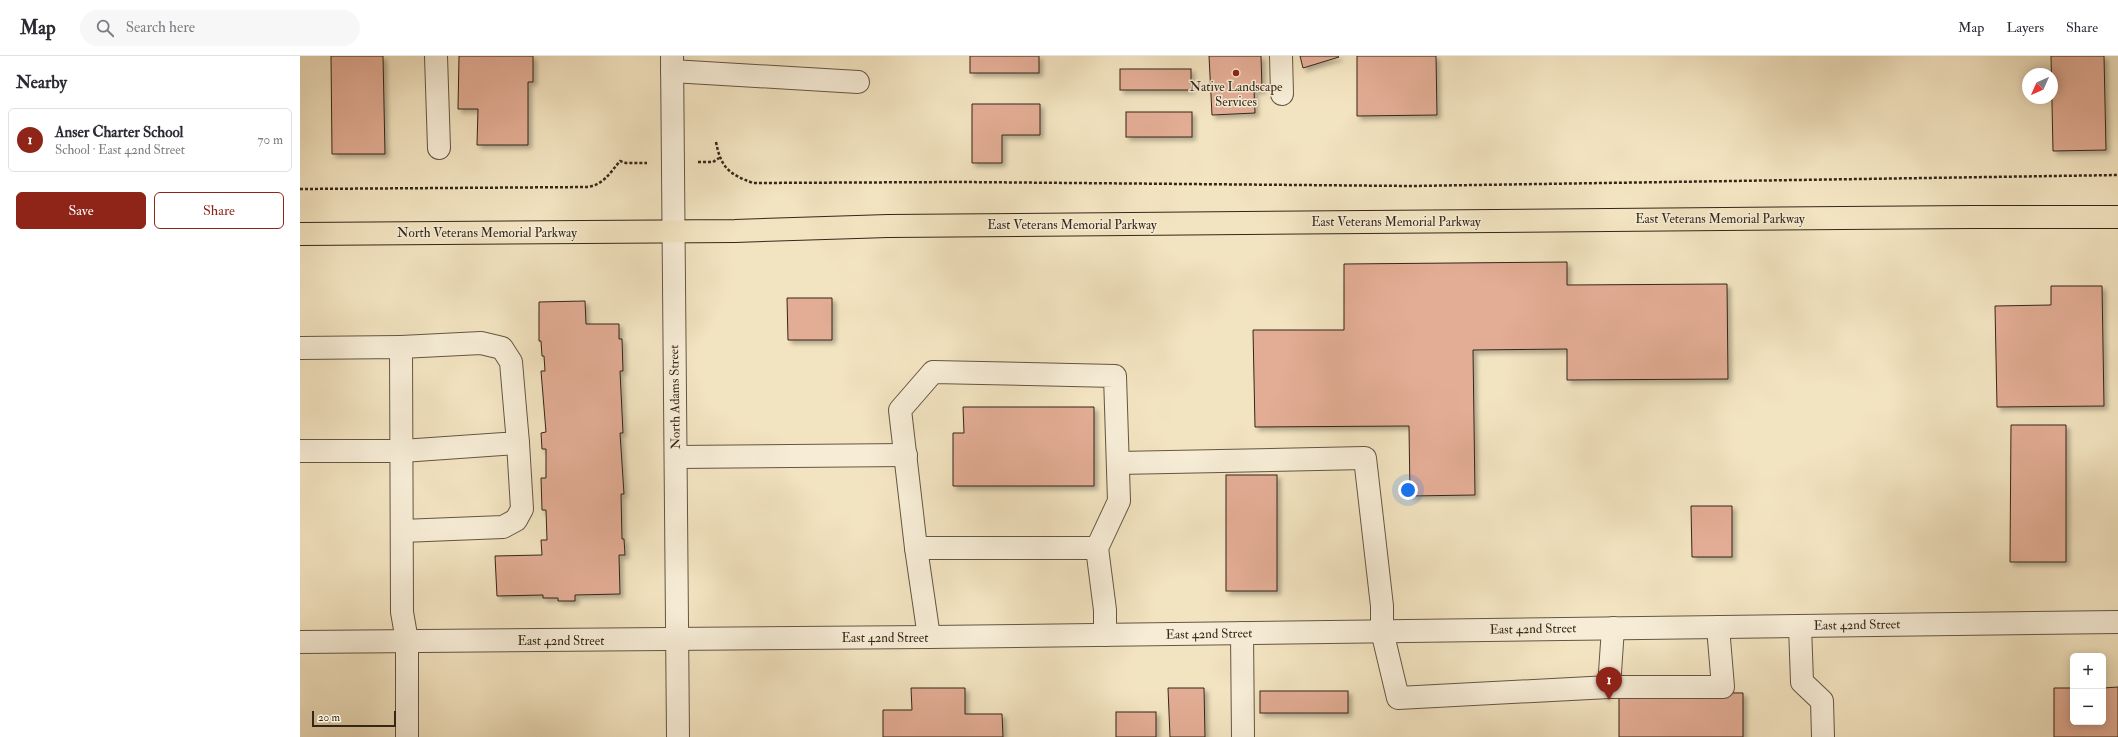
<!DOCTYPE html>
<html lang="en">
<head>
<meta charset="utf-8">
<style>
  :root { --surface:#fff; --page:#f7f7f7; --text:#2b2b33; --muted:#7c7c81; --line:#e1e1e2; --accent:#8f2418 }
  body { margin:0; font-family:"IM FELL Double Pica",serif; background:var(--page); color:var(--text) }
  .controls { position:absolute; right:12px; bottom:12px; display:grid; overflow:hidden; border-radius:6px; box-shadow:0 2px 10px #0003 }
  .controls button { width:36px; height:36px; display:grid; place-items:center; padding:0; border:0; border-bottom:1px solid var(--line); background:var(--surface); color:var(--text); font:20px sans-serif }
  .compass { position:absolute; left:1722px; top:12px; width:36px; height:36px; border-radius:50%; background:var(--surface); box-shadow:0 2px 10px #0003; rotate:225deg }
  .scale { position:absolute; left:12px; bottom:10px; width:84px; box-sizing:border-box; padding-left:4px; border:2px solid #342718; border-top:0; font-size:11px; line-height:14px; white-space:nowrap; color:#342718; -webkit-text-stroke:3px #f7edd7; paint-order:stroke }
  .you { position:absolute; left:1108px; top:434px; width:14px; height:14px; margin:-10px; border:3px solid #fff; border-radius:50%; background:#1a73e8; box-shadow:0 0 0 6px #1a73e833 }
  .badge { display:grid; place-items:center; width:26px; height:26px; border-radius:50%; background:var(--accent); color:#fff; font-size:13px; font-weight:700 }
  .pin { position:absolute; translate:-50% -33px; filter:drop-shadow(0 1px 2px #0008) }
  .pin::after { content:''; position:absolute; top:21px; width:14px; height:12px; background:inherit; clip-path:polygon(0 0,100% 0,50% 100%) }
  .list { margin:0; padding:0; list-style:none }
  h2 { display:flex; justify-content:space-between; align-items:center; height:52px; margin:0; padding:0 16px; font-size:17px }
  h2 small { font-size:13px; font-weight:400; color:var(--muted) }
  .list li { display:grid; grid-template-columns:26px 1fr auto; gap:12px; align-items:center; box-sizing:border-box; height:64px; margin:0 8px 8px; padding:0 8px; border:1px solid var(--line); border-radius:6px }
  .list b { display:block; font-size:15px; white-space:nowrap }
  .list p { margin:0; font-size:13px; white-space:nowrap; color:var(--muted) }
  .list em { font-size:13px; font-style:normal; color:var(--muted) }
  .actions { display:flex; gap:8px; padding:12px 16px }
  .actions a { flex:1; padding:9px 0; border:1px solid var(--accent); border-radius:6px; text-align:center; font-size:14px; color:var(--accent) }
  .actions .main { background:var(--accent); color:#fff }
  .icon { flex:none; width:22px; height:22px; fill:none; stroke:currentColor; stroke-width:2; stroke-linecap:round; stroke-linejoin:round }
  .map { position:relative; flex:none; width:1818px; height:681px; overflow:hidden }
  header { display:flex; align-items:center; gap:24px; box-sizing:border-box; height:56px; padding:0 20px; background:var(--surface); border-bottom:1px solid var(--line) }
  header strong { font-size:19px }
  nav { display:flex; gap:22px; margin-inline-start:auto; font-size:14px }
  .search { width:280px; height:36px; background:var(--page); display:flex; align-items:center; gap:10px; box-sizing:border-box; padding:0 14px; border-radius:22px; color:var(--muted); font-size:15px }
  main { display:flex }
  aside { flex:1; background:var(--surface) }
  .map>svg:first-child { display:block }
  .building { fill:#e3ad95; stroke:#342718; filter:url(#shadow) }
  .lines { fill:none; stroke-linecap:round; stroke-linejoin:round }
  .minor-casing { stroke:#645642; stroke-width:24 }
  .major-casing { stroke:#342718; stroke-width:24 }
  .path { stroke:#342718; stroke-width:2.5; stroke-dasharray:3 2; stroke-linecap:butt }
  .minor { stroke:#f7edd7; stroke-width:22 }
  .major { stroke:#f3e4c1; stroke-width:22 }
  .poi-dot { fill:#8f2418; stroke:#f7edd7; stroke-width:1.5 }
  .labels { text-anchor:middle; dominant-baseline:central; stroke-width:3; stroke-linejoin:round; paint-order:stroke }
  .poi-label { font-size:13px; fill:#342718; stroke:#f7edd7 }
  .street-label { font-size:13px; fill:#342718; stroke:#f7edd7 }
</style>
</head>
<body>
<header>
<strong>Map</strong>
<div class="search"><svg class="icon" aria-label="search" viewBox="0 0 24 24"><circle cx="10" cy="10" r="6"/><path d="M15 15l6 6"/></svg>Search here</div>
<nav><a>Map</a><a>Layers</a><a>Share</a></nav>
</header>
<main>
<aside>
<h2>Nearby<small></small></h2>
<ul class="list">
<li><span class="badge">1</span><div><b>Anser Charter School</b><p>School · East 42nd Street</p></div><em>70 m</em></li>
</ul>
<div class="actions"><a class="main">Save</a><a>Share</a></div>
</aside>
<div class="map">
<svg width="1818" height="681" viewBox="0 0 1818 681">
  <defs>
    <filter id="shadow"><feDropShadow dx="3.5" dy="3.5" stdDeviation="2" flood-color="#0004"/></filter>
  </defs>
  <rect width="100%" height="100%" fill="#f3e4c1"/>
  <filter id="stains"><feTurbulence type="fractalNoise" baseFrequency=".005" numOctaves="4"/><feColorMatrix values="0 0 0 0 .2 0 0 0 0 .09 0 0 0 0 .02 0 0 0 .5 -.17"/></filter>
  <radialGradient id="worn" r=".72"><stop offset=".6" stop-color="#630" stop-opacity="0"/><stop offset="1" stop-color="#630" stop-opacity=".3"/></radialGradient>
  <g class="building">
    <polygon points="31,0 83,0 85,98 32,98"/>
    <polygon points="159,0 233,0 233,26 228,26 228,89 177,89 178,53 158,53"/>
    <rect x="670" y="0" width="69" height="17"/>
    <polygon points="909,0 961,0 962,34 954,34 955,57 912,59"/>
    <polygon points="1000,0 1038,0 1039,1 1003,12"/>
    <polygon points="1057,0 1136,0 1137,59 1057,60"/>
    <polygon points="1751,0 1804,0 1806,94 1753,95"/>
    <rect x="820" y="13" width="71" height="21"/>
    <polygon points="672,48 740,48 740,79 702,79 702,107 672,107"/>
    <rect x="826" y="56" width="66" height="25"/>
    <polygon points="1267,206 1267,229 1427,228 1428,323 1267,324 1267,293 1173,294 1175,439 1110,440 1109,370 955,371 953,274 1044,274 1044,208"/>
    <polygon points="1751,230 1802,230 1804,350 1697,351 1695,250 1751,249"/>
    <polygon points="487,242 532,242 532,284 488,284"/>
    <polygon points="285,245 286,268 319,268 319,283 322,283 323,315 320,315 323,377 320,377 324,438 321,438 322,483 324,483 325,499 319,499 320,538 275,539 275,545 258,545 258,542 243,542 243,539 197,540 195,500 242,499 241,484 247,484 246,454 242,454 241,422 246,422 246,393 242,393 241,377 246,376 241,315 245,315 244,300 242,300 241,285 239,285 239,246"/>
    <polygon points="663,351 794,351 794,430 653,430 653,377 664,377"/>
    <polygon points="1711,369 1766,369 1766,506 1710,506"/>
    <rect x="926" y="419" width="51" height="116"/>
    <polygon points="1391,450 1432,450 1432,501 1392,501"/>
    <polygon points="1818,631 1818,681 1754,681 1754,632 1773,632 1773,666 1803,666 1803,632"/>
    <polygon points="611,632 665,632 665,658 702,658 703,681 583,681 583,654 612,654"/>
    <polygon points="868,632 904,632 905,681 870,681"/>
    <rect x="960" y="635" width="88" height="22"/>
    <polygon points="1319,636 1443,637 1443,681 1319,681"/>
    <rect x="816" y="656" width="40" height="25"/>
  </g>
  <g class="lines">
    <g class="minor-casing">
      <g id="minor">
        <polyline points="136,0 139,92"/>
        <polyline points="372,0 378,681"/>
        <polyline points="981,0 982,38"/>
        <polyline points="372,15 558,26"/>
        <polyline points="0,292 101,291 102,556 107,585 107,681"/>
        <polyline points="0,395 102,395 218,387 211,306 202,292 181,287 101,291"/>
        <polyline points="376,401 606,399"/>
        <polyline points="818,407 1065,402 1082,550 1082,575 1098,642 1309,631"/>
        <polyline points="102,475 203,471 216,464 222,453 218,387"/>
        <polyline points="616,492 600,354 633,316 815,320 819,445 797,492"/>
        <polyline points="1500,570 1502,626 1522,645 1523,681"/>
        <polyline points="1313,572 1309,631 1423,631 1418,571"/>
        <polyline points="942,577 943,681"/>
        <polyline points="629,581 616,492 797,492 805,554 805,579"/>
        <polyline points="0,586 629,581 1818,566"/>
      </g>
    </g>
    <g class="major-casing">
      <polyline id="major" points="0,178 435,175 588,170 1672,161 1818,161"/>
    </g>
    <g class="path">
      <path d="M 416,86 C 421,112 429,118 453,127 L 662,126 L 1111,130 L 1818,119"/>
      <polyline points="398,106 413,106 419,102"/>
      <path d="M 0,133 L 288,131 C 304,128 310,117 320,105 L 326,107 L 347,107"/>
    </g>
    <use href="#minor" class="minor"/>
    <use href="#major" class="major"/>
  </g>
  <circle class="poi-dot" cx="936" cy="17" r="4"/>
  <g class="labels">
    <g class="poi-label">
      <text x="936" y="31">Native Landscape<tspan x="936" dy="15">Services</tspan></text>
    </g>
    <g class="street-label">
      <text x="1420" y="163">East Veterans Memorial Parkway</text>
      <text x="1096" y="166">East Veterans Memorial Parkway</text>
      <text x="772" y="169">East Veterans Memorial Parkway</text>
      <text x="187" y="177">North Veterans Memorial Parkway</text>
      <text transform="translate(375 341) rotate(-91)">North Adams Street</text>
      <text transform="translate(1557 569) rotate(-1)">East 42nd Street</text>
      <text transform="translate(1233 573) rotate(-1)">East 42nd Street</text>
      <text transform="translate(909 578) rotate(-1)">East 42nd Street</text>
      <text x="585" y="582">East 42nd Street</text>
      <text x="261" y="585">East 42nd Street</text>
    </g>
  </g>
  <rect width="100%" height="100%" filter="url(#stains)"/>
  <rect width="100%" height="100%" fill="url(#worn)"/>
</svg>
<div class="controls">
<button>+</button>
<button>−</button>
</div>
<svg class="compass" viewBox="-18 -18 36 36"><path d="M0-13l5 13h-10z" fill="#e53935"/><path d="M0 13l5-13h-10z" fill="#7c7c81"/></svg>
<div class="scale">20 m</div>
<div class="you"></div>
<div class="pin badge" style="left:1309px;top:644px">1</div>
</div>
</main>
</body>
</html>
